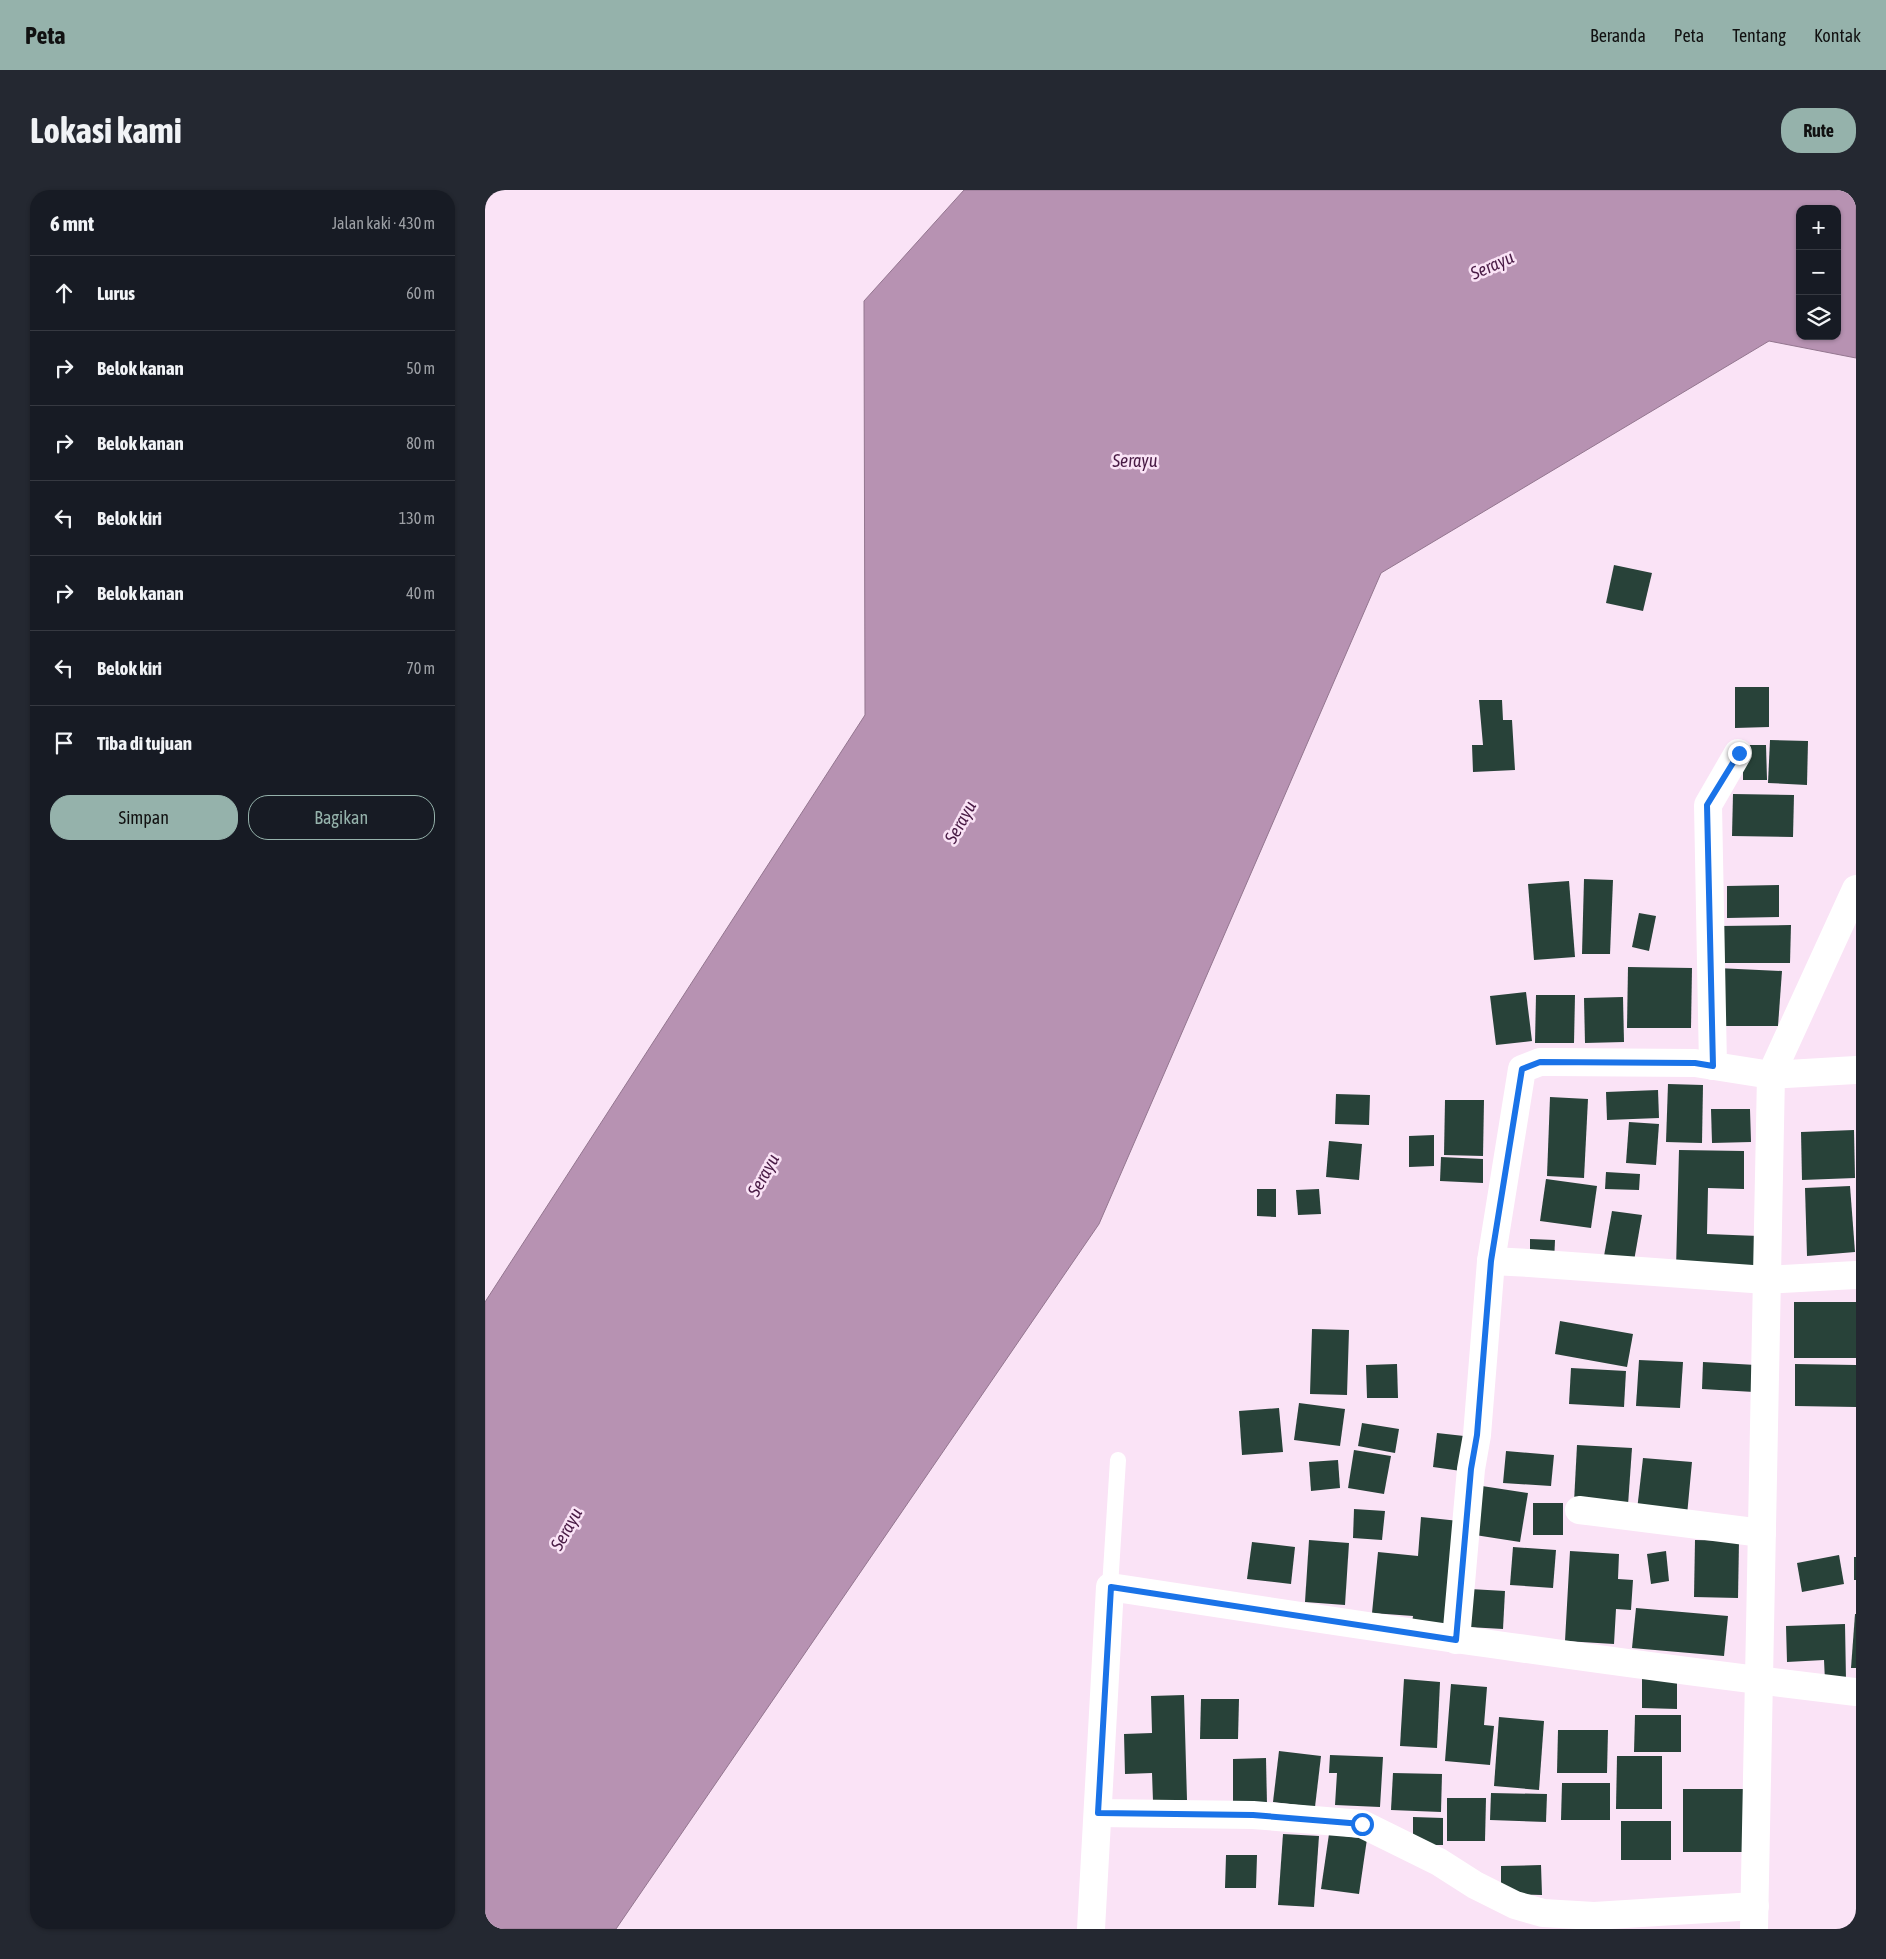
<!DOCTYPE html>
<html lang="id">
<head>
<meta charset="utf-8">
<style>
  :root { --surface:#171b24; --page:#242831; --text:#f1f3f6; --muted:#9ea1a6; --line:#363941; --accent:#95b2ab }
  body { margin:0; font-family:"Asap Condensed",sans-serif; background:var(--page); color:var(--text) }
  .controls { position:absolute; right:15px; top:15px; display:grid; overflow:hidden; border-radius:10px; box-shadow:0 1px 4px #0004 }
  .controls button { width:45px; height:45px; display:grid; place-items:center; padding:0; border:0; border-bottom:1px solid var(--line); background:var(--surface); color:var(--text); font:25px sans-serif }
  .stop { position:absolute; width:15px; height:15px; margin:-11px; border:4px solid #1a73e8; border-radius:50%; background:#fff }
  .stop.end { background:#1a73e8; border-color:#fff; box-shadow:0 1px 5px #0008 }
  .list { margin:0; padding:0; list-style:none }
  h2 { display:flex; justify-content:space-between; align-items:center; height:65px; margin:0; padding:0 20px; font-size:21px }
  h2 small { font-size:16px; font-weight:400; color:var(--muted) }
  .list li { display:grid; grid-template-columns:32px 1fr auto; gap:15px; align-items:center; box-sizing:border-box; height:75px; padding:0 20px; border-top:1px solid var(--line) }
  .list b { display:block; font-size:19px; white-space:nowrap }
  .list em { font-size:16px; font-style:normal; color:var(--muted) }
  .actions { display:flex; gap:10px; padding:15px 20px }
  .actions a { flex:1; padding:11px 0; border:1px solid var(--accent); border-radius:20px; text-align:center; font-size:18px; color:var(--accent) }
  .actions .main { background:var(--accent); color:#111 }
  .icon { flex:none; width:28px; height:28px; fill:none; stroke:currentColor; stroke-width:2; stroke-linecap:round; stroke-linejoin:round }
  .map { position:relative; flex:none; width:1371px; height:1739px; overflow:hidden; border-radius:20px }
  header { display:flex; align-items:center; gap:30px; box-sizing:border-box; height:70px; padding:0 25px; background:var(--accent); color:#111 }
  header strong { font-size:24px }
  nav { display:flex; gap:28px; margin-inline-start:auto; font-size:18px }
  .intro { display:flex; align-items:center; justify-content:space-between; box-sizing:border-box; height:120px; padding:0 30px }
  h1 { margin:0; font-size:35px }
  .button { padding:12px 22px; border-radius:20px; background:var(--accent); color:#111; font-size:18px; font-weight:700 }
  main { display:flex; gap:30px; padding:0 30px }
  aside { flex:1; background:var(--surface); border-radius:20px; box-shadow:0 1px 4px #0004 }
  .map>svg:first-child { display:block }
  .water { fill:#b792b2; stroke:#93768f; fill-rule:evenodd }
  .building { fill:#284239 }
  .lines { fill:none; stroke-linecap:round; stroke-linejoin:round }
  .lane { stroke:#fff; stroke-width:16 }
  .street { stroke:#fff; stroke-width:28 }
  .route { stroke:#1a73e8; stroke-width:6 }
  .labels { text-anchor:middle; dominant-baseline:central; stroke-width:5; stroke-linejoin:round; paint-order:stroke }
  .water-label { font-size:18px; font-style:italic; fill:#481a44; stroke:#fae3f6 }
</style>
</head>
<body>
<header>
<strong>Peta</strong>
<nav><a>Beranda</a><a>Peta</a><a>Tentang</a><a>Kontak</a></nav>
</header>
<div class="intro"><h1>Lokasi kami</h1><a class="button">Rute</a></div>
<main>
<aside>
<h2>6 mnt<small>Jalan kaki · 430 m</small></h2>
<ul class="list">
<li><svg class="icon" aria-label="ahead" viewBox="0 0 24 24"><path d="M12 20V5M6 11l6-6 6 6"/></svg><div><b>Lurus</b></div><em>60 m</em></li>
<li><svg class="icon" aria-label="right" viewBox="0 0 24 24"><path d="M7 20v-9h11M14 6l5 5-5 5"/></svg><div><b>Belok kanan</b></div><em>50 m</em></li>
<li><svg class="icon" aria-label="right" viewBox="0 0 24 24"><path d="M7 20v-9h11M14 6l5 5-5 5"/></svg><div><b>Belok kanan</b></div><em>80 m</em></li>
<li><svg class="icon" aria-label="left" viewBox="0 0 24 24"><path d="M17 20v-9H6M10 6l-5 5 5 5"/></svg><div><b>Belok kiri</b></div><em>130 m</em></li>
<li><svg class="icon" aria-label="right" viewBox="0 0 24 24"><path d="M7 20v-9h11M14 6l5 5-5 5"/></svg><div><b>Belok kanan</b></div><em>40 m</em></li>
<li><svg class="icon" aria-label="left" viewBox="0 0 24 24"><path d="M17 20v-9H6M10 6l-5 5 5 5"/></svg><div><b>Belok kiri</b></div><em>70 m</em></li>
<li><svg class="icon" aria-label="arrive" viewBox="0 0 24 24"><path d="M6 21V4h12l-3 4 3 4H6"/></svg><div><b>Tiba di tujuan</b></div></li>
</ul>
<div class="actions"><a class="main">Simpan</a><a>Bagikan</a></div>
</aside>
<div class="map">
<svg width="1371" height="1739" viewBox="0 0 1371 1739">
  <rect width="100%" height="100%" fill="#fae3f6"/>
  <path class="water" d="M 479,0 L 1371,0 L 1371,168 L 1284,151 L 896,383 L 614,1034 L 131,1739 L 0,1739 L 0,1112 L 380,525 L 379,111 ZM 1315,19 L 1352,19 L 1352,146 L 1315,146 Z"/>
  <g class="building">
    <polygon points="1129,375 1167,383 1158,421 1121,413"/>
    <polygon points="1250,497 1284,497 1284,537 1250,538"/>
    <polygon points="994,510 1017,510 1018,530 1027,530 1030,580 988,582 987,555 998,555"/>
    <polygon points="1285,550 1323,551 1322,595 1283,593"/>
    <polygon points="1258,555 1281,555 1282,590 1258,590"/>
    <polygon points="1248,604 1309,605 1308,647 1247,646"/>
    <polygon points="1099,689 1128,690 1125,764 1097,764"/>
    <polygon points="1084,691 1090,767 1049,770 1043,694"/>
    <polygon points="1294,695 1294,727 1242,728 1242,696"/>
    <polygon points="1154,723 1171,726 1164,761 1147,757"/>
    <polygon points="1306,735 1305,773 1236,773 1235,736"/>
    <polygon points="1143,777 1207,778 1206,838 1142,838"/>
    <polygon points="1232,778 1297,781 1293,836 1230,836"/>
    <polygon points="1041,802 1047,851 1011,855 1005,806"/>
    <polygon points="1051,805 1090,805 1089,853 1050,853"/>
    <polygon points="1138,807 1139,852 1100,853 1099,808"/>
    <polygon points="1183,894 1218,895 1217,953 1181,952"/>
    <polygon points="1173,900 1174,928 1122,930 1121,902"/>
    <polygon points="851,904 885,905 884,935 850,934"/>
    <polygon points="1065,907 1103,909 1099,988 1062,986"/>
    <polygon points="960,910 999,910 998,966 959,965"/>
    <polygon points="1226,919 1265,919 1266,952 1227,953"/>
    <polygon points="1144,932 1174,934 1171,975 1141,973"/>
    <polygon points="1369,940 1370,988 1317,990 1316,942"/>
    <polygon points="949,945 949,976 924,977 924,946"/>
    <polygon points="844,951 877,954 874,990 841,987"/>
    <polygon points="1194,960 1259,961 1259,999 1223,998 1222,1044 1274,1046 1273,1080 1191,1079"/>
    <polygon points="956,967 998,969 998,993 955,991"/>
    <polygon points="1121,982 1155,984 1154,1000 1120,999"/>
    <polygon points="1061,989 1112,996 1106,1038 1055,1031"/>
    <polygon points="1365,996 1370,1062 1322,1066 1320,998"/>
    <polygon points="772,999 791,999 791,1027 772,1026"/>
    <polygon points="834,999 836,1024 813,1025 811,1000"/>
    <polygon points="1127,1021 1157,1025 1149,1071 1119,1066"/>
    <polygon points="1045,1049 1070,1050 1069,1073 1045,1072"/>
    <rect x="1309" y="1112" width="62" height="56"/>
    <polygon points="1075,1131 1148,1144 1142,1177 1070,1164"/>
    <polygon points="827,1139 864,1140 862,1205 825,1204"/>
    <polygon points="1154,1170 1198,1172 1195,1218 1151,1216"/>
    <polygon points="1218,1172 1271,1175 1269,1202 1217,1199"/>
    <polygon points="912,1174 913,1208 882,1208 881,1175"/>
    <polygon points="1310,1174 1371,1175 1371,1217 1310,1216"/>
    <polygon points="1086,1178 1141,1181 1139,1217 1084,1214"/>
    <polygon points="814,1213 860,1219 855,1256 809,1250"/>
    <polygon points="794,1218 798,1262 757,1265 754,1221"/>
    <polygon points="877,1233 914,1239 910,1263 873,1256"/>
    <polygon points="952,1243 988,1247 983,1282 948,1277"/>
    <polygon points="1092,1255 1147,1258 1143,1315 1089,1312"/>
    <polygon points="869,1260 906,1266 899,1304 863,1298"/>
    <polygon points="1021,1261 1069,1265 1066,1296 1018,1293"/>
    <polygon points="1158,1268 1207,1272 1202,1325 1152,1320"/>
    <polygon points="853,1270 855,1298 826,1301 824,1272"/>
    <polygon points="997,1296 1043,1303 1035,1352 990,1345"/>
    <rect x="1048" y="1313" width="30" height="32"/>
    <polygon points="869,1319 900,1321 897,1350 868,1348"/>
    <polygon points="936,1327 974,1331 964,1437 927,1433 928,1426 887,1423 893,1362 933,1366"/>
    <polygon points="824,1350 864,1353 860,1415 820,1412"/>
    <polygon points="1210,1350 1254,1351 1253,1408 1209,1407"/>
    <polygon points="767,1352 810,1357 806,1394 762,1389"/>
    <polygon points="1028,1357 1071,1360 1068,1398 1025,1395"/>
    <polygon points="1085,1361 1134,1364 1133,1389 1148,1390 1146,1420 1131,1419 1129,1454 1080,1451"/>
    <polygon points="1181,1361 1184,1391 1166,1394 1162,1364"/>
    <polygon points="1354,1365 1359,1394 1317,1402 1312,1373"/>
    <rect x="1369" y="1367" width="2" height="23"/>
    <polygon points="985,1399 1020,1401 1018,1439 983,1437"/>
    <polygon points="1151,1418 1243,1426 1239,1466 1147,1458"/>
    <polygon points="1370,1424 1371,1424 1371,1478 1366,1478"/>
    <polygon points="1360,1434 1361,1490 1340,1491 1339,1470 1302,1472 1301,1436"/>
    <polygon points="919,1489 955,1492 952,1558 915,1556"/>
    <polygon points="1157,1489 1192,1489 1192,1519 1157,1518"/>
    <polygon points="966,1494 1002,1497 999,1535 1009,1536 1005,1575 960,1571"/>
    <polygon points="699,1505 702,1610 668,1611 667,1583 640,1584 639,1544 667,1543 666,1506"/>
    <polygon points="716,1509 754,1509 753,1549 715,1549"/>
    <polygon points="1150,1525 1196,1525 1196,1562 1149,1562"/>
    <polygon points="1014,1527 1059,1531 1054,1600 1009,1596"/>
    <polygon points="1073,1540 1123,1540 1122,1583 1072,1583"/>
    <polygon points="794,1561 836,1566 830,1617 788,1612"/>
    <polygon points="845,1565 898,1567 895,1617 850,1615 852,1583 844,1583"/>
    <polygon points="1132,1566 1177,1566 1177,1619 1131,1619"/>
    <polygon points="781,1568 782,1615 748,1615 748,1569"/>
    <polygon points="908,1583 957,1584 956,1622 906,1620"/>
    <polygon points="1077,1593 1125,1593 1125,1630 1076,1630"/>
    <rect x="1198" y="1599" width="60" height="63"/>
    <polygon points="1006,1603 1062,1604 1061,1632 1005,1630"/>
    <polygon points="962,1608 1001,1608 1000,1651 962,1651"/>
    <polygon points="928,1627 958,1628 958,1655 928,1655"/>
    <rect x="1136" y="1631" width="50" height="39"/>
    <polygon points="798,1644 834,1646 829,1717 793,1715"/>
    <polygon points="844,1644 882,1649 874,1704 836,1699"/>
    <polygon points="741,1665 772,1665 771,1698 740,1698"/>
    <polygon points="1056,1675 1057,1705 1016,1704 1016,1676"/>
  </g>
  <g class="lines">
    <polyline class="lane" points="625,1397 633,1270"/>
    <g class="street">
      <polyline points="1228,876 1223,615 1253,563"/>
      <polyline points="1006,1071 1044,1073 1281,1090 1371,1085"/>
      <polyline points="1094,1320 1277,1343"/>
      <polyline points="971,1450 986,1279 992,1245 1006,1071 1037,879 1055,872 1068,872 1210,873 1286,885 1371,880"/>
      <polyline points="613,1623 768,1625 877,1634 954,1672 990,1695 1030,1715 1058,1723 1109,1726 1270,1716"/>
      <path d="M 606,1739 L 625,1397 C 874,1435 1122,1473 1371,1502"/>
      <polyline points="1269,1739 1286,885 1371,699"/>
    </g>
  </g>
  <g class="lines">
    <polyline class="route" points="877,1634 768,1625 613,1623 626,1397 971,1450 986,1279 992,1245 1006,1071 1037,879 1055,872 1210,873 1228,876 1222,615 1254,563"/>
  </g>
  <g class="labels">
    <g class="water-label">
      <text transform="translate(1007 75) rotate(-24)">Serayu</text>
      <text x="650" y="270">Serayu</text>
      <text transform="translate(475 632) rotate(-61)">Serayu</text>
      <text transform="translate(278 985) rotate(-61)">Serayu</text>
      <text transform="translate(81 1339) rotate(-61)">Serayu</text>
    </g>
  </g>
</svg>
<div class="controls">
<button>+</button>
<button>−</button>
<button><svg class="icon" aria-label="layers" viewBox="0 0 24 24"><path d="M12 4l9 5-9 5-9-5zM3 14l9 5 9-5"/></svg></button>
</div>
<div class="stop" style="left:877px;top:1634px"></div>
<div class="stop end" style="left:1254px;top:563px"></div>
</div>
</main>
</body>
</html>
